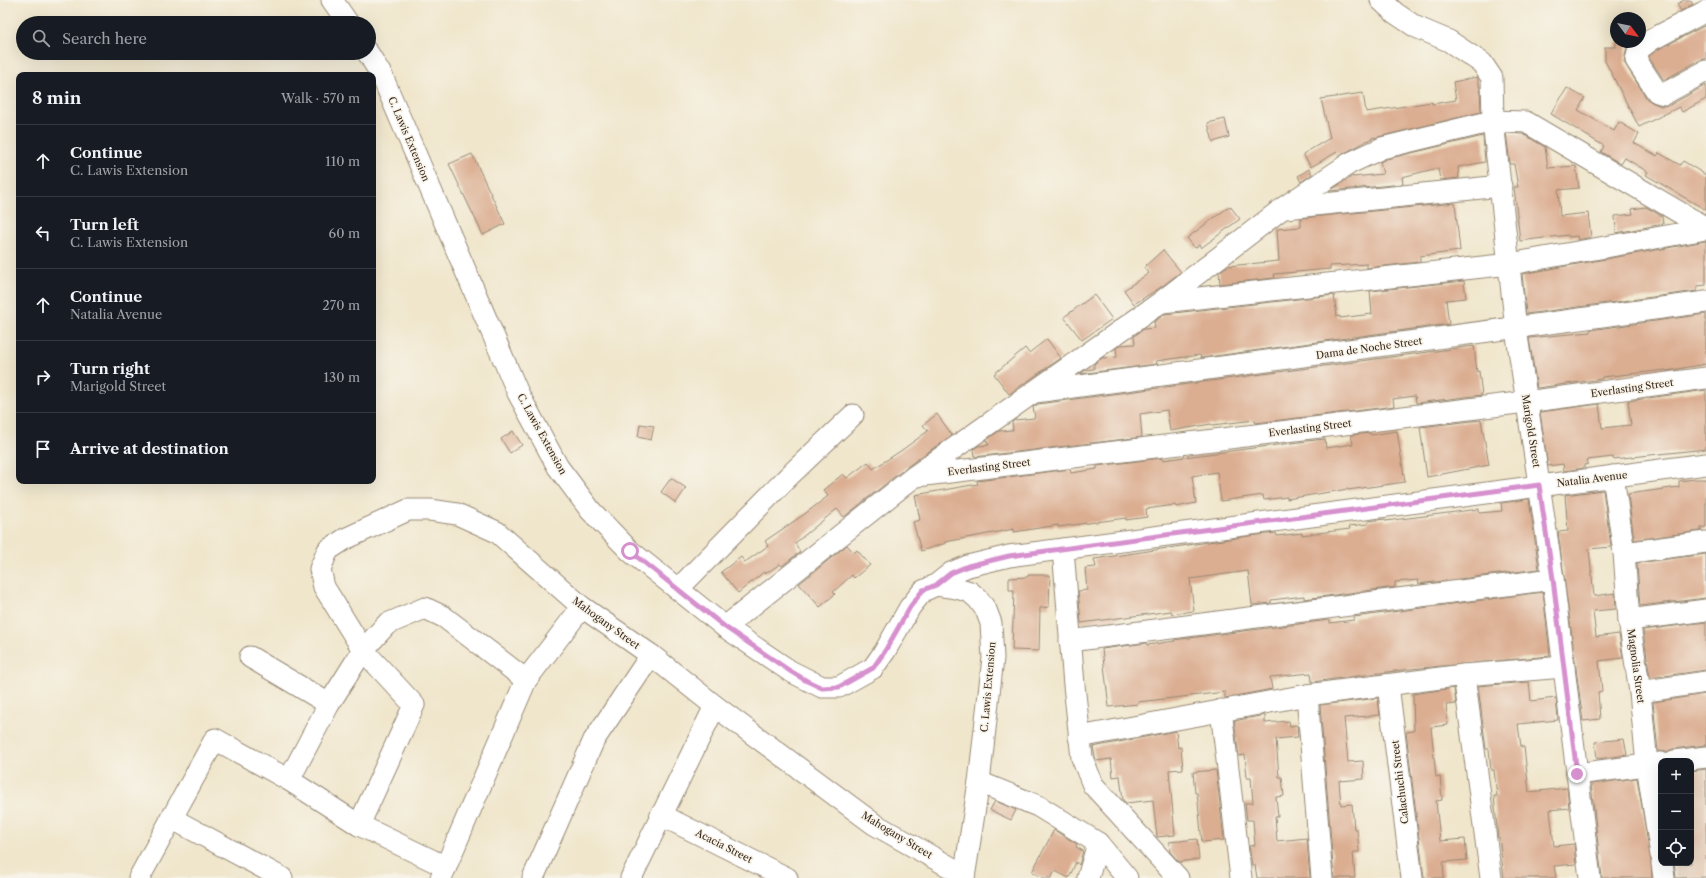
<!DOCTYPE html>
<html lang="en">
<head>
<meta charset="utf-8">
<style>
  :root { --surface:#171b24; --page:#20242c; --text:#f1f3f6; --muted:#9ea1a6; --line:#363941 }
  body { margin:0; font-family:"Libre Caslon Text",serif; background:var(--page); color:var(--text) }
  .controls { position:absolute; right:12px; bottom:12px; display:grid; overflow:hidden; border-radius:8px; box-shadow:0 4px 16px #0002 }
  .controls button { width:36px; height:36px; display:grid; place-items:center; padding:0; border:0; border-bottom:1px solid var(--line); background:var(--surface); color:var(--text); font:20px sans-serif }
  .compass { position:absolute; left:1610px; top:12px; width:36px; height:36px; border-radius:50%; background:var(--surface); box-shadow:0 4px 16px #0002; rotate:122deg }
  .stop { position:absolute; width:12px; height:12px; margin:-9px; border:3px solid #d690ce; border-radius:50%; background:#fff }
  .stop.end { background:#d690ce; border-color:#fff; box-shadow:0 1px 4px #0008 }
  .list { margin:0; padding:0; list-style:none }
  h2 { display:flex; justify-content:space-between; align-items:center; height:52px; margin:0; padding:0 16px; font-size:17px }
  h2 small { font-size:13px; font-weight:400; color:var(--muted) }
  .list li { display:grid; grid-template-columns:26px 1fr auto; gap:12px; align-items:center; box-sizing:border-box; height:72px; padding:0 16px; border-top:1px solid var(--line) }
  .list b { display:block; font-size:15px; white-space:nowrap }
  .list p { margin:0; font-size:13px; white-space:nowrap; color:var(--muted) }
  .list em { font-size:13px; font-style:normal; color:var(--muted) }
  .icon { flex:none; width:22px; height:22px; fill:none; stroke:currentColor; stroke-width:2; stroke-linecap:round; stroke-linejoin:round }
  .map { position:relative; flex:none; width:1706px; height:878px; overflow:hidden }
  .search { position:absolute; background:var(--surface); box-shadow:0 4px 16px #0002; left:16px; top:16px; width:360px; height:44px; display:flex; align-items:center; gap:10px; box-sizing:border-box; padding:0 14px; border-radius:22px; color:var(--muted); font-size:15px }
  .panel { position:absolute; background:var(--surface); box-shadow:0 4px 16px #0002; left:16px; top:72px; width:360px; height:412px; border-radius:8px }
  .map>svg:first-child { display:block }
  .building { fill:#dbae92 }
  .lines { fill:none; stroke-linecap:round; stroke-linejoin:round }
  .minor-casing { stroke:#968875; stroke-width:23 }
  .minor { stroke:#fff; stroke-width:21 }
  .route { stroke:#d690ce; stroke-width:5 }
  .labels { text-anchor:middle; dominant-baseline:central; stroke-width:3; stroke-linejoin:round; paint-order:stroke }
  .street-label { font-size:10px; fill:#3b2a1e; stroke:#f7f3e8 }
</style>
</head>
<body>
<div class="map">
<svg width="1706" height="878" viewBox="0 0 1706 878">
  <rect width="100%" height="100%" fill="#f7f3e8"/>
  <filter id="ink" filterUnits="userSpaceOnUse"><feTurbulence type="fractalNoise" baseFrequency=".025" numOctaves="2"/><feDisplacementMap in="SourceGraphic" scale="8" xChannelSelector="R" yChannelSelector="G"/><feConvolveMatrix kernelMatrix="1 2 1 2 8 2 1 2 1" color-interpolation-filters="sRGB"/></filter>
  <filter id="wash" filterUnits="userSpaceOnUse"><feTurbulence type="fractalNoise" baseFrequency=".012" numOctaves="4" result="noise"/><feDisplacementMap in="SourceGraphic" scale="16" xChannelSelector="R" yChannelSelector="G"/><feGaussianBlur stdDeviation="0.9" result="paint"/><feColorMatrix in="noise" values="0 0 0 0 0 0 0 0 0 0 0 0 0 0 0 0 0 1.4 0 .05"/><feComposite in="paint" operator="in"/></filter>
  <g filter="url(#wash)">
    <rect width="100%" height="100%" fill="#f0e6cc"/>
    <g id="blocks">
      <g class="building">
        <polygon points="1684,0 1690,0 1693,4 1681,11 1677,4"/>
        <polygon points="1706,25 1706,59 1700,60 1664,80 1649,58 1649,56 1657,50"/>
        <polygon points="1616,42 1630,42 1627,46 1624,62 1647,99 1653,103 1661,106 1670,105 1706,85 1706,99 1682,112 1679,107 1639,127 1605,61 1605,47 1616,47"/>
        <polygon points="1477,77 1480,89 1481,112 1374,138 1374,137 1339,156 1337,152 1311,167 1303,154 1330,138 1321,99 1363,93 1366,112 1432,102 1432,104 1456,100 1453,82"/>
        <polygon points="1567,88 1585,98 1578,110 1614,131 1619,122 1639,134 1634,143 1657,156 1659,153 1680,165 1683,161 1706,175 1706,210 1646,175 1648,172 1625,158 1621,164 1601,152 1604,146 1551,114"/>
        <polygon points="1225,119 1229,137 1213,142 1208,123"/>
        <polygon points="1506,133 1523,134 1545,147 1548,168 1576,166 1579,188 1558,190 1560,216 1588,213 1591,237 1578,240 1577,236 1569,237 1568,235 1520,241 1514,187 1518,187 1514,164 1510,164"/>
        <polygon points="1483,136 1485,162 1458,167 1459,178 1440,180 1438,168 1402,177 1403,184 1329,191 1353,176 1353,177 1383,174 1380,162 1386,159"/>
        <polygon points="472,154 505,224 483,235 449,164"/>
        <polygon points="1309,169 1312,174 1301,182 1298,176"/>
        <polygon points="1455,203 1460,251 1420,256 1420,262 1367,268 1367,264 1330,266 1330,269 1274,274 1275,278 1220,284 1219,272 1228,266 1279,261 1277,229 1301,227 1301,218"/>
        <polygon points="1230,206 1240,219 1201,248 1199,245 1195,248 1187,238"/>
        <polygon points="1646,207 1662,216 1663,224 1616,233 1615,216 1633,214 1632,209"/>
        <polygon points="1706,241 1706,285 1697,286 1697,291 1526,314 1522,274"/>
        <polygon points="1163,250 1181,272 1161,287 1134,304 1124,290 1149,273 1144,267"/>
        <polygon points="1464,281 1466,298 1446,300 1449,324 1201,358 1200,355 1156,361 1157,364 1080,374 1086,370 1094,369 1094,364 1102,358 1117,357 1116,348 1120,345 1135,344 1134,336 1144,329 1155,328 1154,322 1165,314 1334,295 1337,317 1340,316 1340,318 1372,314 1370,291"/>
        <polygon points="1094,295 1112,319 1082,340 1064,317"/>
        <polygon points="1706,314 1706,364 1666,371 1666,370 1602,377 1602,379 1537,388 1529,338 1590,332 1590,330"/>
        <polygon points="1047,339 1061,358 1009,394 994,374 1025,348 1029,353"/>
        <polygon points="1474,346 1477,372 1479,371 1482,395 1416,403 1415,396 1393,399 1394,406 1388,407 1256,423 1255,420 1212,425 1211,424 1170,431 1167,410 1140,414 1142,437 975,457 974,449 978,446 989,445 986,440 999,431 1013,430 1012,422 1015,420 1035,418 1033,407 1038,404"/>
        <polygon points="1706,390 1706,449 1613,459 1613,457 1587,460 1588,464 1584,465 1584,468 1564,471 1563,464 1548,466 1540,412 1599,404 1602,428 1631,425 1628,401"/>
        <polygon points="937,414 952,435 908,466 844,517 837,509 795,543 800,552 782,566 780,564 765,574 764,572 738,593 721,572 741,557 745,562 768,546 765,541 806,513 828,496 823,490 843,474 847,478 868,462 873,469 902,450 928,431 923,425"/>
        <polygon points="1481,420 1489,465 1427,477 1420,427"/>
        <polygon points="640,424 654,426 651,440 638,437"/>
        <polygon points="513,431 522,445 510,453 501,439"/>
        <polygon points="1397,431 1405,482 1348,490 1348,489 1287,499 1287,497 1264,500 1263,495 1221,501 1217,472 1192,476 1196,503 1176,507 1175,505 1146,509 1147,517 1126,520 1126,518 1058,527 1058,525 1014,532 1014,529 945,542 946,543 921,551 913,522 920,520 915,495 978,484 977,481 1070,469 1071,473 1097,469 1097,466 1162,458 1162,460 1307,441 1325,439 1326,448 1353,444 1351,435 1370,433 1371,435"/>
        <polygon points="671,478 686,488 676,503 661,492"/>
        <polygon points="1695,479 1706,479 1706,527 1701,528 1701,531 1634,540 1628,494 1679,487 1679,481"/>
        <polygon points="1603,490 1611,547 1589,549 1594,596 1615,593 1616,609 1593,611 1596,637 1619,634 1623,658 1599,661 1602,691 1598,692 1600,719 1583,721 1558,532 1568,531 1565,495"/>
        <polygon points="1529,499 1539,569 1419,584 1418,580 1395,582 1395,587 1304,599 1304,596 1271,600 1271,603 1252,605 1248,571 1190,579 1194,611 1172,614 1171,611 1081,623 1078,591 1087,590 1085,568 1096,567 1094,559 1249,536 1276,533 1277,536 1302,533 1302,535 1350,529 1349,526 1368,524 1368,521 1385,519 1385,521 1479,509 1479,513 1502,511 1501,503"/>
        <polygon points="847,545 854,553 857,550 870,565 854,578 852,575 833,592 835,594 820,607 799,584"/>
        <polygon points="1706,554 1706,598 1640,606 1637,563"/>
        <polygon points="1028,575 1050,575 1049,607 1040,608 1039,651 1012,650 1014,590 1009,590 1009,578 1028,577"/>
        <polygon points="1543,592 1550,656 1410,669 1312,682 1311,673 1270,677 1272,689 1225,698 1225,692 1138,702 1138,704 1109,707 1102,649 1146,643 1147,645 1175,641 1174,640 1330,620 1330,623 1354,620 1354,617"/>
        <polygon points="1706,622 1706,670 1650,678 1643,630"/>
        <polygon points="1529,682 1531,701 1556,698 1558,720 1518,724 1521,747 1524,747 1529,792 1567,788 1569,808 1550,810 1554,846 1574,844 1576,864 1554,866 1556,878 1504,878 1499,837 1498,838 1494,796 1497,796 1494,770 1491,770 1489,749 1486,749 1478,686"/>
        <polygon points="1454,688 1456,704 1446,705 1448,725 1431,727 1436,777 1440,776 1442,800 1436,801 1440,841 1465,839 1467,860 1443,862 1444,878 1424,878 1406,732 1414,731 1413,694"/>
        <polygon points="1706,694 1706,745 1673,749 1666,752 1658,751 1653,702"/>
        <polygon points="1378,698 1380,715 1344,718 1348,762 1363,761 1364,779 1339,781 1341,805 1352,804 1354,829 1357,829 1359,852 1353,852 1355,878 1334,878 1320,705"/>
        <polygon points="1265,715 1265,723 1289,721 1290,726 1297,725 1298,737 1276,739 1279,777 1282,777 1284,796 1276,797 1278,817 1275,817 1277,841 1307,838 1310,878 1257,878 1255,865 1252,865 1249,846 1255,845 1253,820 1247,820 1245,803 1253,803 1251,778 1247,778 1245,755 1239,756 1234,721"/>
        <polygon points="1176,731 1178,748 1181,747 1183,769 1169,770 1175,835 1157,837 1153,800 1126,803 1123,800 1120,776 1113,777 1111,759 1096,761 1093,747"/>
        <polygon points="1624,739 1627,755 1597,759 1595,742"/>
        <polygon points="1706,769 1706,877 1676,878 1674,863 1691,863 1691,771"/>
        <polygon points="1216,770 1224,840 1202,842 1197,793 1195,793 1193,772"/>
        <polygon points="1637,778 1651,860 1652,878 1602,878 1591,784"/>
        <polygon points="995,801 1016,810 1011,820 990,810"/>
        <polygon points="1054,830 1077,844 1076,847 1083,851 1079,865 1076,862 1069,878 1055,871 1051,878 1043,878 1032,872"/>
        <polygon points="1197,839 1199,859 1179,862 1170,852 1169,842"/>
      </g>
    </g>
  </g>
  <g filter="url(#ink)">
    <use href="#blocks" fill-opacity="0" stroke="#968875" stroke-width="1"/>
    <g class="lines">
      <g class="minor-casing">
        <g id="minor">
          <polyline points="332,0 348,23"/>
          <polyline points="1381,0 1395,13 1416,27 1449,41 1482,63 1492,78 1493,121 1516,329 1553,579 1590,878"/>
          <polyline points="1706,11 1651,40 1639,49 1636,60 1657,92 1664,94 1706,71"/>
          <polyline points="368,53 382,76 518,393 558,467 591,511 630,551 725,627 790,671 822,687 839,687 873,668 885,651 910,607 923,591 936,585 957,588 970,592 978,599 986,610 991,623 993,658 979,782 964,878"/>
          <polyline points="1285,208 1501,186"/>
          <polyline points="1162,302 1510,264 1706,229"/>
          <polyline points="1035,392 1706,302"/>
          <polyline points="917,476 1526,402 1706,378"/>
          <polyline points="1613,476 1624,553 1629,620 1640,692 1647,765 1661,855"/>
          <polyline points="1063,549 1074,685 1082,758 1093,785 1178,878"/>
          <polyline points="1624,553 1706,542"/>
          <polyline points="936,585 951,573 968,566 1009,556 1706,464"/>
          <polyline points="678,589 789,476 853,415"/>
          <polyline points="1629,620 1706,610"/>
          <polyline points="725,627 915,476 1161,302 1283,208 1350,163 1382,148 1493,121 1526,122 1706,228"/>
          <polyline points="1070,641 1553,579"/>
          <polyline points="250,657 329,704"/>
          <polyline points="1464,675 1491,878"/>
          <polyline points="1388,685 1412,878"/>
          <polyline points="1640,692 1706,682"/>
          <polyline points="1307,695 1322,878"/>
          <polyline points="1221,710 1241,878"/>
          <polyline points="1079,737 1307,695 1464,675 1564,667"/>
          <polyline points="1674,761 1706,757"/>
          <polyline points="1577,774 1661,763"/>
          <polyline points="289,780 329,704 363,650 387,624 425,608 444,617 526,680"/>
          <polyline points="979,782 1038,806 1098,843 1127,878"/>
          <polyline points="661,815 787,878"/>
          <polyline points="171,818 282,878"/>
          <polyline points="359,825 414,705 363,650 324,587 320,569 328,550 345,539 408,510 430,510 457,514 497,532 582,607 651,655 715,706 874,824 964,875"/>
          <polyline points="1662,863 1664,878"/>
          <polyline points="139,878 215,739 289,780 359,825 446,867"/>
          <polyline points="441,878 526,680 582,607"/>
          <polyline points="533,878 594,740 651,655"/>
          <polyline points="631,878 715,706"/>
          <polyline points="1088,878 1098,843"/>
        </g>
      </g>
      <use href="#minor" class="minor"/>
    </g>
  </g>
  <g class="lines" filter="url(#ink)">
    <polyline class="route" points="630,551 725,627 790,671 807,681 822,688 839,687 873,668 885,651 910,607 923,590 936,585 951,573 968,566 1009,556 1539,485 1553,579 1577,774"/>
  </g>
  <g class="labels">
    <g class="street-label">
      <text transform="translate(409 139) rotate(67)">C. Lawis Extension</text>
      <text transform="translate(1369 348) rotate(-8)">Dama de Noche Street</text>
      <text transform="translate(1632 388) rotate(-8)">Everlasting Street</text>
      <text transform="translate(1310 428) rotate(-7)">Everlasting Street</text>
      <text transform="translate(1531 431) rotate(81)">Marigold Street</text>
      <text transform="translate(542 434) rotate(61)">C. Lawis Extension</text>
      <text transform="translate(989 467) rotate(-7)">Everlasting Street</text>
      <text transform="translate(1592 479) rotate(-7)">Natalia Avenue</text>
      <text transform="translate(606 623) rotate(36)">Mahogany Street</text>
      <text transform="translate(1636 666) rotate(82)">Magnolia Street</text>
      <text transform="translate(988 687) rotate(-85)">C. Lawis Extension</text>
      <text transform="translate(1400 782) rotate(-97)">Calachuchi Street</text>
      <text transform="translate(897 835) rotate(31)">Mahogany Street</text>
      <text transform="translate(724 846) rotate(27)">Acacia Street</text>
    </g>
  </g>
</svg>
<div class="controls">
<button>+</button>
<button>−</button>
<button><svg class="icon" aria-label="locate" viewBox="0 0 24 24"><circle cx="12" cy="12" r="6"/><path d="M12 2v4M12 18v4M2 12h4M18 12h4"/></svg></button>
</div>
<svg class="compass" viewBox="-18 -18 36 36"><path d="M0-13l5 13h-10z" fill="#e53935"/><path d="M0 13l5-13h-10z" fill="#9ea1a6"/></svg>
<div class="stop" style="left:630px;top:551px"></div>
<div class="stop end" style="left:1577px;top:774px"></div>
<div class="search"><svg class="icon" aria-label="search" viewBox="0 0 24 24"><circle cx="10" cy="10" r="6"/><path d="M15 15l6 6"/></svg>Search here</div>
<section class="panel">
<h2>8 min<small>Walk · 570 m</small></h2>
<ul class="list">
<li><svg class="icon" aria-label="ahead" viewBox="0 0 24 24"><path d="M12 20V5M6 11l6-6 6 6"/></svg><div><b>Continue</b><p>C. Lawis Extension</p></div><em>110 m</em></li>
<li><svg class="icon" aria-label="left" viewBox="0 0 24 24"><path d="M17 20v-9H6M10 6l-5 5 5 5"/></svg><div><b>Turn left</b><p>C. Lawis Extension</p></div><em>60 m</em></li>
<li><svg class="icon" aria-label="ahead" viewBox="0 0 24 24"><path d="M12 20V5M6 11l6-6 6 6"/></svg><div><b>Continue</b><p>Natalia Avenue</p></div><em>270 m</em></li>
<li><svg class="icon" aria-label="right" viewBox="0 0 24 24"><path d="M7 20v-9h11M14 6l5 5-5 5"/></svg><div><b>Turn right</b><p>Marigold Street</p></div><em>130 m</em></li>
<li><svg class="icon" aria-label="arrive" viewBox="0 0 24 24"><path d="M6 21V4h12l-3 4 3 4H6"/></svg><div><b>Arrive at destination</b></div></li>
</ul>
</section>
</div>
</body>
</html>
